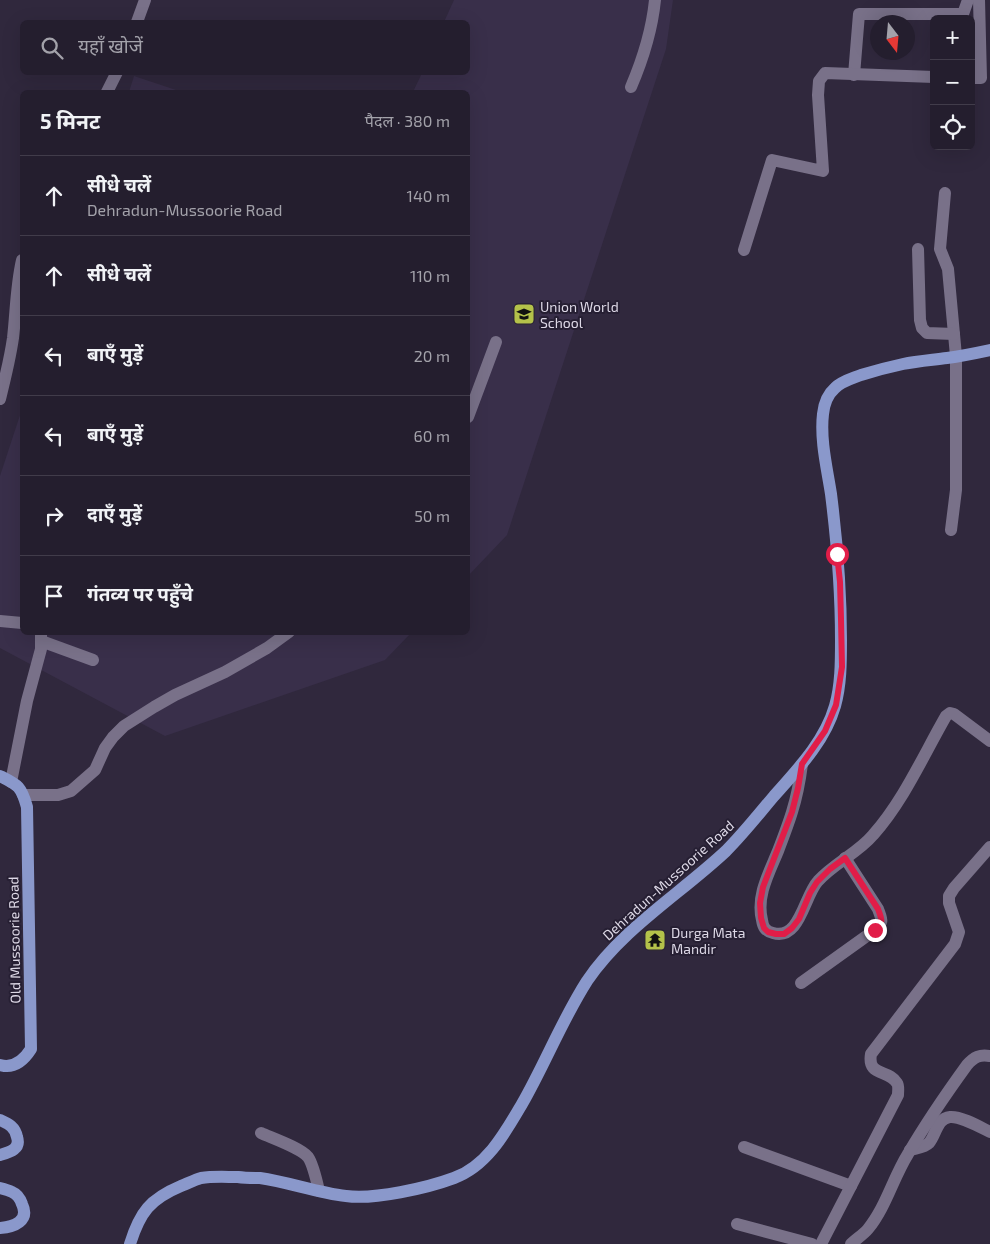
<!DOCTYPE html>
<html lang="hi">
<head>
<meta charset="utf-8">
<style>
  :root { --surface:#241e2e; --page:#2c2736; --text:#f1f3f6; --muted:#a3a2aa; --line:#413c4a }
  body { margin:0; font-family:"Exo 2","Noto Sans Devanagari",sans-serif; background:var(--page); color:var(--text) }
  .controls { position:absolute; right:15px; top:15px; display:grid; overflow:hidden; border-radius:8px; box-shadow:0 5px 20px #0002 }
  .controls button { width:45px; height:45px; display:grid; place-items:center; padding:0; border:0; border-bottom:1px solid var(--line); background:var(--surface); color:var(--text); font:25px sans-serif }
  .compass { position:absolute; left:870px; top:15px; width:45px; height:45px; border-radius:50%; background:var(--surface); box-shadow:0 5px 20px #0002; rotate:164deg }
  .stop { position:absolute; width:15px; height:15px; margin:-11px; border:4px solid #e11d48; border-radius:50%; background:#fff }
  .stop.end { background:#e11d48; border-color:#fff; box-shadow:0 1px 5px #0008 }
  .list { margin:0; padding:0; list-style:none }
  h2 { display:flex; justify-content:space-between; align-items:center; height:65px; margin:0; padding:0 20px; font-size:21px }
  h2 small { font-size:16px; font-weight:400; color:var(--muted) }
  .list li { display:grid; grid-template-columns:32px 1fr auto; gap:15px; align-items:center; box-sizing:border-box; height:80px; padding:0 20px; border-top:1px solid var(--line) }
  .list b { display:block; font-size:19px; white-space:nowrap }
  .list p { margin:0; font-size:16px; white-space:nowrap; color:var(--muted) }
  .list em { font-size:16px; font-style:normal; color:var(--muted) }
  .icon { flex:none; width:28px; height:28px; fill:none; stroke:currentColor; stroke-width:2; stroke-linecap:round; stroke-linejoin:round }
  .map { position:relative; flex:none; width:990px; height:1244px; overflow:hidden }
  .search { position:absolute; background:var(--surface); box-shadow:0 5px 20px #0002; left:20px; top:20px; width:450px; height:55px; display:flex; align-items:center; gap:12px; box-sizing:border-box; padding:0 18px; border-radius:8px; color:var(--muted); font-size:19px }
  .panel { position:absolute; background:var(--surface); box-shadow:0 5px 20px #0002; left:20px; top:90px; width:450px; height:545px; border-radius:8px }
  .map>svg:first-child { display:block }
  .built { fill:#392f4a }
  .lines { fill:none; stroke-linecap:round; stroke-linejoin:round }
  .minor { stroke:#797189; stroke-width:12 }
  .major { stroke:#8a98cb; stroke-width:12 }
  .route { stroke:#e11d48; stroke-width:6 }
  .labels { text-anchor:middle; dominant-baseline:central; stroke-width:4; stroke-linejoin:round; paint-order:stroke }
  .poi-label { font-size:14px; fill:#ddd8e6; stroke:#261f33; text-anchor:start }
  .street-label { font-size:14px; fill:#ddd8e6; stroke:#261f33 }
</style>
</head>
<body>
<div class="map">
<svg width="990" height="1244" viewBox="0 0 990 1244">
  <rect width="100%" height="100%" fill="#30283d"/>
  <g class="built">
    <polygon points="454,0 673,0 666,49 507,535 468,576 468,92 413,92 422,73 468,72 468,22 444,22"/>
    <polygon points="134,76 182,92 129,92"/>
    <polygon points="22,409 22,632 411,633 385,660 165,736 0,648 0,476"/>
  </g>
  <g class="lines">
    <g class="minor">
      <polyline points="137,22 145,0"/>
      <polyline points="854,75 859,14 963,14 968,0"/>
      <polyline points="971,78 981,78 979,0"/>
      <path d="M 631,87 C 643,59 652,30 655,0"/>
      <polyline points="107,92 117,72"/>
      <polyline points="945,193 940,249 948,269 956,356 956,490 951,530"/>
      <polyline points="918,249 920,320 922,328 927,333 954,334"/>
      <polyline points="744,250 772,160 823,171 818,95 819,81 825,73 934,77"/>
      <path d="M 0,399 C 5,379 10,359 13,338 C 16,312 16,286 22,260"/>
      <polyline points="468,417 496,342"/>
      <polyline points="0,621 22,623"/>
      <polyline points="41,641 93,660"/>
      <path d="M 802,764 C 800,780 797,796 792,812 C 788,825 783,838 778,851 C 769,873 756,896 762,920 C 763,927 765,931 773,933 C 800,941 804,896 818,881 C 834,863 858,853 873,835 C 904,800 923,756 946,716 L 950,713 L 954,714 L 990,741"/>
      <polyline points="11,782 27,701 41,649 41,632"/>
      <polyline points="23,795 58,795 71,791 95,770 105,748 113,737 124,726 154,707 175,695 225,672 267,648 289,632"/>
      <path d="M 801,983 L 875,930 C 884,922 882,920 878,909 L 845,858"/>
      <path d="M 261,1133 C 272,1138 301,1148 308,1157 C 313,1164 317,1182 319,1191"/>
      <polyline points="744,1147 851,1186"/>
      <path d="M 910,1150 C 916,1148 924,1148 929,1143 C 936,1135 937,1118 950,1117 C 961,1116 980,1127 990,1132"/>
      <polyline points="737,1224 812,1244"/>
      <path d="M 821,1244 L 898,1095 C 898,1091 899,1086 897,1083 C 889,1069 867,1077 871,1054 L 955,944 L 959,932 L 949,903 L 949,896 L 954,888 L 990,847"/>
      <path d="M 851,1244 C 856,1239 863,1235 868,1229 C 886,1207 893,1178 908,1154 C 926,1123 946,1094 967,1065 C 974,1057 980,1054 990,1056"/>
    </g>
    <g class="major">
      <path d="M 0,776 C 18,785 21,786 27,807 L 31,1049 C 24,1060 14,1069 0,1065"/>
      <path d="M 0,1120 C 9,1124 15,1127 17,1137 C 21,1149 10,1152 0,1155"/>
      <path d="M 0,1188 C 4,1189 8,1190 12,1192 C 17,1194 20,1198 22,1204 C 30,1221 14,1227 0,1228"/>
      <path d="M 130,1244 C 140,1212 150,1199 181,1186 C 187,1184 194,1180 201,1178 C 213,1176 226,1177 238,1177 C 245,1178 252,1178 260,1178 C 289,1182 317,1193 346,1196 C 374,1200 427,1188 454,1178 C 487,1166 505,1133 522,1104 C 545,1064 562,1020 587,981 C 622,929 680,894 726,851 C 743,834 758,815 774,796 C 798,769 825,741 835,706 C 841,685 841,662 841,640 C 841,591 837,542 831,494 C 827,468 820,440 823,414 C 824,404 827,395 835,388 C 842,381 851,379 861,375 C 874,371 889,367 903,364 C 917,361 932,360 947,358 C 961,356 976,353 990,350"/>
    </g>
  </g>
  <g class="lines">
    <path class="route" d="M 837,554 L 840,582 L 841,619 L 842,667 L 836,705 L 825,731 L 802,764 L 798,788 L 792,812 L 763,887 L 760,903 L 761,918 L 764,928 L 768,932 L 776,934 L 784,934 L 792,928 L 799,919 L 810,893 L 817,882 L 830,869 L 845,858 L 878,909 C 882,920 884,922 875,930"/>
  </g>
  <defs>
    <g id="school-square" transform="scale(1.125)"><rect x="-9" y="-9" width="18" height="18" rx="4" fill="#b4c24a" stroke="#261f33"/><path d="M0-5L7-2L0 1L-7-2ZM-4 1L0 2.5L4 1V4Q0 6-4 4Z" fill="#111"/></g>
    <g id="temple-square" transform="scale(1.125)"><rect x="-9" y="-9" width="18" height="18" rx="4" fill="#b4c24a" stroke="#261f33"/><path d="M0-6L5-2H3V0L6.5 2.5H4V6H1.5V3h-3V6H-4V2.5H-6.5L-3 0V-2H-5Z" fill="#111"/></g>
  </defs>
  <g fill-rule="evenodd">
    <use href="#school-square" x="524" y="314"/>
    <use href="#temple-square" x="655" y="940"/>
  </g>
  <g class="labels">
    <g class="poi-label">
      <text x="540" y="306">Union World<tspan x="540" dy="16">School</tspan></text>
      <text x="671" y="932">Durga Mata<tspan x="671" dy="16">Mandir</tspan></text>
    </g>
    <g class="street-label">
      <text transform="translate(668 880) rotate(-42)">Dehradun-Mussoorie Road</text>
      <text transform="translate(14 940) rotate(-91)">Old Mussoorie Road</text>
    </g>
  </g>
</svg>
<div class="controls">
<button>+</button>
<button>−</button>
<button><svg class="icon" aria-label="locate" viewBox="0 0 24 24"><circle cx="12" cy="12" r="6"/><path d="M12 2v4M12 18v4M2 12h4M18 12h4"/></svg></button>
</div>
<svg class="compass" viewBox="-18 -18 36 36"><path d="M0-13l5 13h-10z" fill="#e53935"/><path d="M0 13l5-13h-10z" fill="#a3a2aa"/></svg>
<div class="stop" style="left:837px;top:554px"></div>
<div class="stop end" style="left:875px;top:930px"></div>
<div class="search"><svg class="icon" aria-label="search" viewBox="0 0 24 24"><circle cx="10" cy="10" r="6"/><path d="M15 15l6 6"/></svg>यहाँ खोजें</div>
<section class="panel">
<h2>5 मिनट<small>पैदल · 380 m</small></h2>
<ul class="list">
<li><svg class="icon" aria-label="ahead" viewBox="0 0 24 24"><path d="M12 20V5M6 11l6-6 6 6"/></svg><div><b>सीधे चलें</b><p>Dehradun-Mussoorie Road</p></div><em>140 m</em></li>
<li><svg class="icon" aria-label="ahead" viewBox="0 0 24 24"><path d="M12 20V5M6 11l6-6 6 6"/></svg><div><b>सीधे चलें</b></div><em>110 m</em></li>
<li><svg class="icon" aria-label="left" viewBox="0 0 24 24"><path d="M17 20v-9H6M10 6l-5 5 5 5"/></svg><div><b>बाएँ मुड़ें</b></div><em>20 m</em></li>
<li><svg class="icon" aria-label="left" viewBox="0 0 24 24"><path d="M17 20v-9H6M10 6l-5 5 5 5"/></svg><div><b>बाएँ मुड़ें</b></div><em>60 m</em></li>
<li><svg class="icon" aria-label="right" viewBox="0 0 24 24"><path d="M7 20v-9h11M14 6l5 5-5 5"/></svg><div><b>दाएँ मुड़ें</b></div><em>50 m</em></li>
<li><svg class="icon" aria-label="arrive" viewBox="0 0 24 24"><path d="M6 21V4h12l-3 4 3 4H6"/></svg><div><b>गंतव्य पर पहुँचे</b></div></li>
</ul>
</section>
</div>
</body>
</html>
